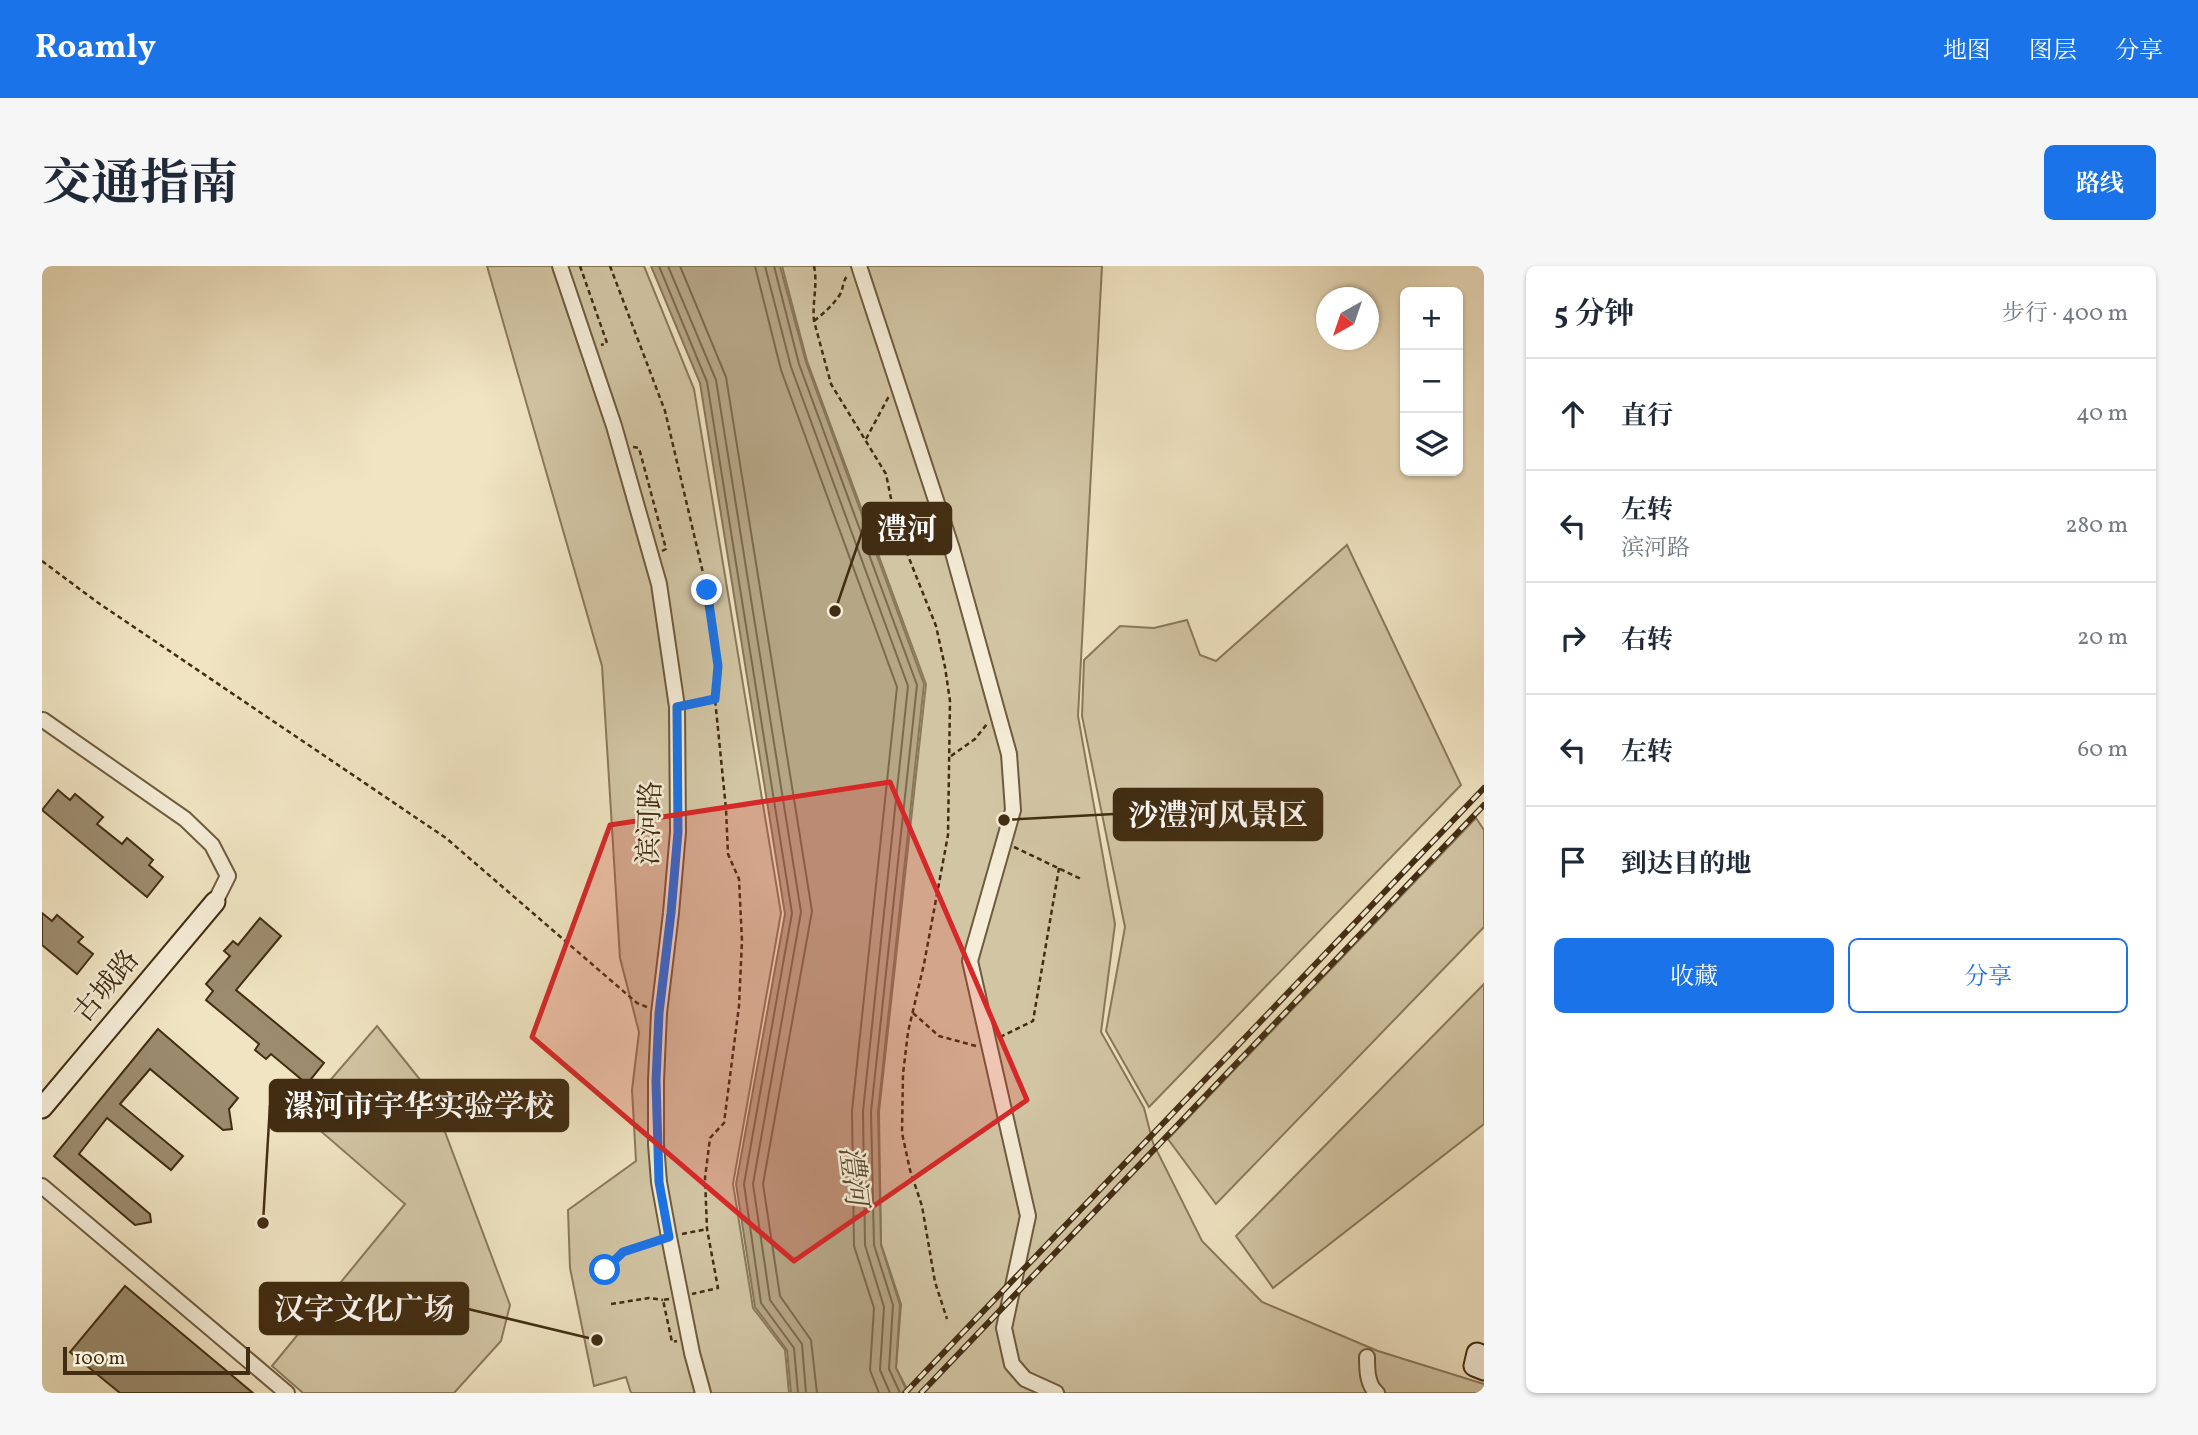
<!DOCTYPE html>
<html lang="zh">
<head>
<meta charset="utf-8">
<style>
  :root { --surface:#fff; --page:#f6f6f7; --text:#1f2937; --muted:#747a83; --line:#e0e1e3; --accent:#1a73e8 }
  body { margin:0; font-family:Vollkorn,"Noto Serif SC",serif; background:var(--page); color:var(--text) }
  .controls { position:absolute; right:21px; top:21px; display:grid; overflow:hidden; border-radius:10px; box-shadow:0 2px 5px #0004 }
  .controls button { width:63px; height:63px; display:grid; place-items:center; padding:0; border:0; border-bottom:2px solid var(--line); background:var(--surface); color:var(--text); font:35px sans-serif }
  .compass { position:absolute; left:1274px; top:21px; width:63px; height:63px; border-radius:50%; background:var(--surface); box-shadow:0 2px 5px #0004; rotate:220deg }
  .scale { position:absolute; left:21px; bottom:18px; width:187px; box-sizing:border-box; padding-left:7px; border:4px solid #422d12; border-top:0; font-size:19px; line-height:24px; white-space:nowrap; color:#422d12; -webkit-text-stroke:5px #f5edd7; paint-order:stroke }
  .stop { position:absolute; width:21px; height:21px; margin:-16px; border:5px solid #1a73e8; border-radius:50%; background:#fff }
  .stop.end { background:#1a73e8; border-color:#fff; box-shadow:0 2px 7px #0008 }
  .list { margin:0; padding:0; list-style:none }
  h2 { display:flex; justify-content:space-between; align-items:center; height:91px; margin:0; padding:0 28px; font-size:30px }
  h2 small { font-size:23px; font-weight:400; color:var(--muted) }
  .list li { display:grid; grid-template-columns:46px 1fr auto; gap:21px; align-items:center; box-sizing:border-box; height:112px; padding:0 28px; border-top:2px solid var(--line) }
  .list b { display:block; font-size:26px; white-space:nowrap }
  .list p { margin:0; font-size:23px; white-space:nowrap; color:var(--muted) }
  .list em { font-size:23px; font-style:normal; color:var(--muted) }
  .actions { display:flex; gap:14px; padding:21px 28px }
  .actions a { flex:1; padding:16px 0; border:2px solid var(--accent); border-radius:10px; text-align:center; font-size:24px; color:var(--accent) }
  .actions .main { background:var(--accent); color:#fff }
  .icon { flex:none; width:38px; height:38px; fill:none; stroke:currentColor; stroke-width:2; stroke-linecap:round; stroke-linejoin:round }
  .map { position:relative; flex:none; width:1442px; height:1127px; overflow:hidden; border-radius:10px }
  header { display:flex; align-items:center; gap:42px; box-sizing:border-box; height:98px; padding:0 35px; background:var(--accent); color:#fff }
  header strong { font-size:33px }
  nav { display:flex; gap:38px; margin-inline-start:auto; font-size:24px }
  .intro { display:flex; align-items:center; justify-content:space-between; box-sizing:border-box; height:168px; padding:0 42px }
  h1 { margin:0; font-size:49px }
  .button { padding:18px 32px; border-radius:10px; background:var(--accent); color:#fff; font-size:24px; font-weight:700 }
  main { display:flex; gap:42px; padding:0 42px }
  aside { flex:1; background:var(--surface); border-radius:10px; box-shadow:0 2px 5px #0004 }
  .map>svg:first-child { display:block }
  .green { fill:#d2c5a4; stroke:#8a795b; stroke-width:2 }
  .water { fill:#b5a686; stroke:#877658; stroke-width:2 }
  .lines { fill:none; stroke-linecap:round; stroke-linejoin:round }
  .shore { stroke:#7c6a4c; stroke-width:2 }
  .building { fill:#9c8c6e; stroke:#422d12; stroke-width:2 }
  .street-casing { stroke:#6e5b3e; stroke-width:18 }
  .secondary-casing { stroke:#422d12; stroke-width:23 }
  .path { stroke:#422d12; stroke-width:2.5; stroke-dasharray:5 3.5; stroke-linecap:butt }
  .street { stroke:#f5edd7; stroke-width:14 }
  .secondary { stroke:#f5edd7; stroke-width:19 }
  .rail-casing { stroke:#422d12; stroke-width:6 }
  .rail { stroke:#f5edd7; stroke-width:3.5; stroke-dasharray:10; stroke-linecap:butt }
  .route { stroke:#1a73e8; stroke-width:9 }
  .marked { fill:#d62828; fill-opacity:0.2; stroke:#d62828; stroke-width:5; stroke-linejoin:round }
  .labels { text-anchor:middle; dominant-baseline:central; stroke-width:5; stroke-linejoin:round; paint-order:stroke }
  .street-label { font-size:28px; fill:#422d12; stroke:#f5edd7 }
  .water-label { font-size:30px; font-style:italic; fill:#5f4b2f; stroke:#f5edd7 }
  .leader { fill:none; stroke:#422d12; stroke-width:2.5 }
  .callout-dot { fill:#422d12; stroke:#f5edd7; stroke-width:2.5 }
  .callout { fill:#422d12; stroke:#422d12; stroke-width:2.5 }
  .callout-label { font-size:30px; text-anchor:middle; font-weight:bold; fill:#fff }
</style>
</head>
<body>
<header>
<strong>Roamly</strong>
<nav><a>地图</a><a>图层</a><a>分享</a></nav>
</header>
<div class="intro"><h1>交通指南</h1><a class="button">路线</a></div>
<main>
<div class="map">
<svg width="1442" height="1127" viewBox="0 0 1442 1127">
  <rect width="100%" height="100%" fill="#f0e4c2"/>
  <filter id="stains"><feTurbulence type="fractalNoise" baseFrequency=".00286" numOctaves="4"/><feColorMatrix values="0 0 0 0 .2 0 0 0 0 .09 0 0 0 0 .02 0 0 0 .5 -.17"/></filter>
  <radialGradient id="worn" r=".72"><stop offset=".6" stop-color="#630" stop-opacity="0"/><stop offset="1" stop-color="#630" stop-opacity=".3"/></radialGradient>
  <g class="green">
    <polygon points="445,0 602,0 652,123 739,647 691,918 711,1042 743,1084 747,1127 589,1127 584,1111 552,1120 528,1002 526,944 594,895 590,824 597,766 578,692 560,400"/>
    <polygon points="740,0 1060,0 1036,450 1073,658 1059,766 1102,842 1111,877 1160,975 1220,1036 1336,1085 1442,1118 1442,1127 867,1127 854,1102 859,1038 839,978 837,846 884,418 765,95"/>
    <polygon points="1305,279 1419,519 1107,841 1064,765 1083,661 1040,450 1042,394 1078,360 1112,362 1145,354 1158,389 1174,395"/>
    <polygon points="1434,552 1442,564 1442,661 1174,938 1126,873"/>
    <polygon points="1442,718 1442,858 1231,1022 1194,970"/>
    <polygon points="335,760 388,826 468,1039 459,1075 412,1127 261,1127 230,1100 363,938 259,848"/>
  </g>
  <polygon class="water" points="609,0 738,0 764,96 882,418 836,846 839,979 858,1039 854,1102 866,1127 749,1127 745,1084 713,1041 694,918 743,648 658,117"/>
  <g class="lines">
    <g class="shore">
      <polyline points="617,0 665,116 750,647 702,918 719,1037 752,1082 756,1127"/>
      <polyline points="626,0 674,114 759,646 711,918 728,1034 760,1078 764,1127"/>
      <polyline points="638,0 684,111 770,645 721,918 738,1030 769,1074 775,1127"/>
      <polyline points="713,0 739,104 855,421 810,845 812,980 832,1042 828,1104 837,1127"/>
      <polyline points="723,0 749,101 866,420 821,845 823,979 842,1041 838,1104 848,1127"/>
      <polyline points="732,0 757,98 875,419 829,846 832,979 851,1039 847,1103 858,1127"/>
    </g>
  </g>
  <g class="building">
    <polygon points="16,524 28,534 33,528 61,551 55,558 80,578 85,572 111,594 107,599 121,611 105,631 0,544"/>
    <polygon points="0,647 10,655 15,649 41,671 36,676 51,688 35,708 0,679"/>
    <polygon points="218,652 239,670 194,724 282,797 265,818 229,788 224,793 213,784 217,778 164,734 171,725 164,718 188,690 182,685 191,675 196,679"/>
    <polygon points="116,763 196,832 187,843 190,863 181,864 108,803 78,838 141,890 129,904 65,852 37,888 108,948 109,956 93,959 12,890"/>
    <polygon points="83,1020 211,1127 78,1127 28,1086"/>
  </g>
  <g class="lines">
    <g class="street-casing">
      <g id="street">
        <polyline points="518,0 572,160 617,318 635,441 636,566 629,647 617,747 614,815 614,878 617,916 627,971 650,1087 661,1127"/>
        <polyline points="817,0 910,283 967,488 971,544 928,695 986,950 962,1062 970,1098 983,1113 1014,1127"/>
        <polyline points="1,454 143,553 170,579 186,610 173,636"/>
        <polyline points="0,920 245,1127"/>
        <path d="M 1325,1091 C 1325,1103 1325,1119 1335,1127"/>
      </g>
    </g>
    <g class="secondary-casing">
      <g id="secondary">
        <polyline points="0,842 173,636"/>
        <polyline points="1442,1090 1435,1087 1432,1100 1442,1104"/>
      </g>
    </g>
    <g class="path">
      <polyline points="538,0 565,77 559,79"/>
      <polyline points="568,0 623,145 665,324 676,400 673,433 684,543 686,588 697,613 700,675 697,740 682,857 668,872 663,912 665,963 676,1022 650,1028"/>
      <path d="M 772,0 C 776,19 770,36 772,55 L 789,118 L 844,208 L 855,262 L 894,360 L 903,401 L 908,435 L 906,569 L 882,698 L 866,766 L 861,808 L 860,867 L 868,904 L 880,940 L 893,1016 L 905,1053"/>
      <path d="M 772,55 C 782,47 790,40 797,30 C 802,23 800,15 806,9"/>
      <polyline points="824,173 847,130"/>
      <polyline points="591,181 597,182 624,283 620,285"/>
      <polyline points="0,295 55,336 404,572 595,737 605,741"/>
      <polyline points="649,438 673,433"/>
      <polyline points="909,490 933,473 945,458"/>
      <polyline points="972,581 1039,613"/>
      <polyline points="871,747 897,770 934,780"/>
      <polyline points="958,771 991,755 1017,602"/>
      <polyline points="640,968 665,963"/>
      <polyline points="563,1004 581,986 614,975"/>
      <polyline points="627,1033 621,1034 630,1076 635,1075"/>
      <polyline points="569,1038 607,1032 621,1034"/>
    </g>
    <use href="#street" class="street"/>
    <use href="#secondary" class="secondary"/>
    <g class="rail-casing">
      <g id="rail">
        <polyline points="863,1127 1442,522"/>
        <polyline points="879,1127 1442,539"/>
      </g>
    </g>
    <use href="#rail" class="rail"/>
  </g>
  <g class="lines">
    <polyline class="route" points="563,1004 581,986 627,971 617,916 614,815 617,747 629,647 636,566 635,441 673,433 676,400 665,324"/>
  </g>
  <path class="marked" d="M 848,516 L 985,834 L 752,995 L 490,771 L 568,559 Z"/>
  <g class="labels">
    <g class="street-label">
      <text transform="translate(609 557) rotate(-88)">滨河路</text>
      <text transform="translate(65 721) rotate(-50)">古城路</text>
    </g>
    <g class="water-label">
      <text transform="translate(810 910) rotate(83)">澧河</text>
    </g>
  </g>
  <path class="leader" d="M793 345L821 263M962 554L1072 548M221 957L228 839M555 1074L426 1043"/>
  <g class="callout-dot">
    <circle cx="793" cy="345" r="7"/>
    <circle cx="962" cy="554" r="7"/>
    <circle cx="221" cy="957" r="7"/>
    <circle cx="555" cy="1074" r="7"/>
  </g>
  <g class="callout">
    <rect x="821" y="237" width="88" height="51" rx="7"/>
    <rect x="1072" y="523" width="208" height="51" rx="7"/>
    <rect x="228" y="814" width="298" height="51" rx="7"/>
    <rect x="218" y="1017" width="208" height="51" rx="7"/>
  </g>
  <g class="callout-label">
    <text x="865" y="273">澧河</text>
    <text x="1176" y="559">沙澧河风景区</text>
    <text x="377" y="850">漯河市宇华实验学校</text>
    <text x="322" y="1053">汉字文化广场</text>
  </g>
  <rect width="100%" height="100%" filter="url(#stains)"/>
  <rect width="100%" height="100%" fill="url(#worn)"/>
</svg>
<div class="controls">
<button>+</button>
<button>−</button>
<button><svg class="icon" aria-label="layers" viewBox="0 0 24 24"><path d="M12 4l9 5-9 5-9-5zM3 14l9 5 9-5"/></svg></button>
</div>
<svg class="compass" viewBox="-18 -18 36 36"><path d="M0-13l5 13h-10z" fill="#e53935"/><path d="M0 13l5-13h-10z" fill="#747a83"/></svg>
<div class="scale">100 m</div>
<div class="stop" style="left:563px;top:1004px"></div>
<div class="stop end" style="left:665px;top:324px"></div>
</div>
<aside>
<h2>5 分钟<small>步行 · 400 m</small></h2>
<ul class="list">
<li><svg class="icon" aria-label="ahead" viewBox="0 0 24 24"><path d="M12 20V5M6 11l6-6 6 6"/></svg><div><b>直行</b></div><em>40 m</em></li>
<li><svg class="icon" aria-label="left" viewBox="0 0 24 24"><path d="M17 20v-9H6M10 6l-5 5 5 5"/></svg><div><b>左转</b><p>滨河路</p></div><em>280 m</em></li>
<li><svg class="icon" aria-label="right" viewBox="0 0 24 24"><path d="M7 20v-9h11M14 6l5 5-5 5"/></svg><div><b>右转</b></div><em>20 m</em></li>
<li><svg class="icon" aria-label="left" viewBox="0 0 24 24"><path d="M17 20v-9H6M10 6l-5 5 5 5"/></svg><div><b>左转</b></div><em>60 m</em></li>
<li><svg class="icon" aria-label="arrive" viewBox="0 0 24 24"><path d="M6 21V4h12l-3 4 3 4H6"/></svg><div><b>到达目的地</b></div></li>
</ul>
<div class="actions"><a class="main">收藏</a><a>分享</a></div>
</aside>
</main>
</body>
</html>
